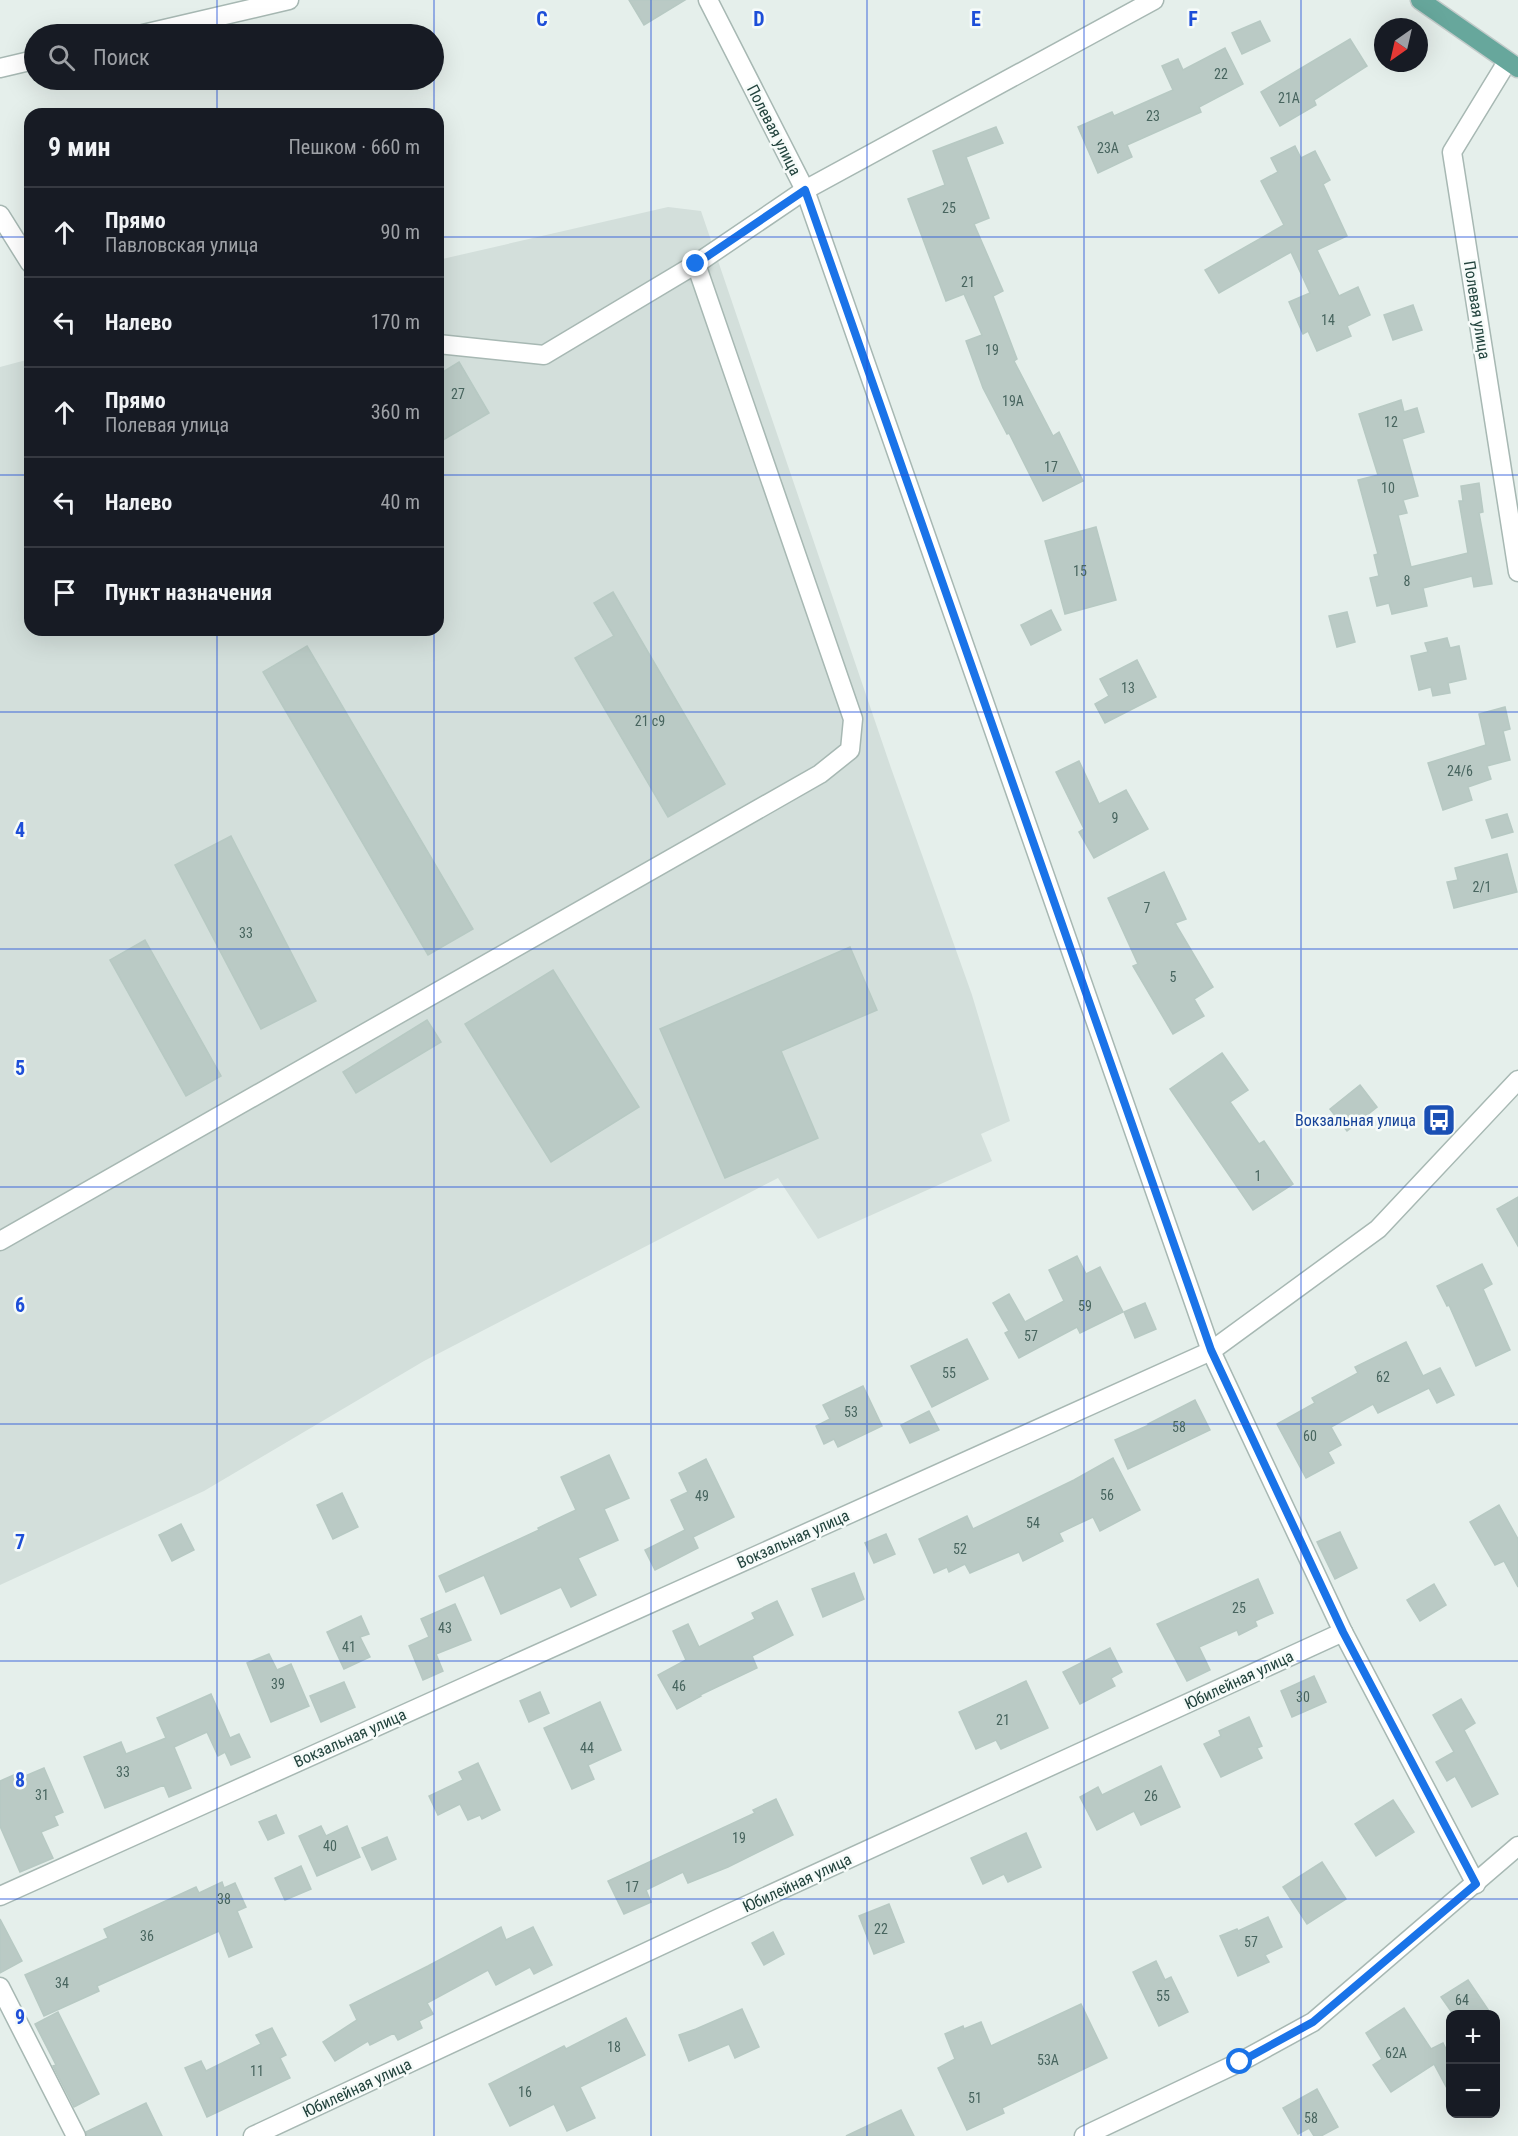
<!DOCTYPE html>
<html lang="ru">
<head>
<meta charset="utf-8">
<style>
  :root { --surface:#171b24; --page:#242831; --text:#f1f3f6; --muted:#9ea1a6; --line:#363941 }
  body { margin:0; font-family:"Roboto Condensed",sans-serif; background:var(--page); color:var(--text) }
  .controls { position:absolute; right:18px; bottom:18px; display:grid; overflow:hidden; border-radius:12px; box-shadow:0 6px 24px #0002 }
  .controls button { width:54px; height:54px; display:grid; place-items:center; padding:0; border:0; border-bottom:2px solid var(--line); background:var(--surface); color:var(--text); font:30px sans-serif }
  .compass { position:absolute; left:1374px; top:18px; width:54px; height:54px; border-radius:50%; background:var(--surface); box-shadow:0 6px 24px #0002; rotate:214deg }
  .stop { position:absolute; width:18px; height:18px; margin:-14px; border:4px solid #1a73e8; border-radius:50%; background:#fff }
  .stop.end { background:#1a73e8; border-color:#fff; box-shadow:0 2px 6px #0008 }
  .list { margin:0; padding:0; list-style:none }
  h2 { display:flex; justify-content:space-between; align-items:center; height:78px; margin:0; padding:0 24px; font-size:26px }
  h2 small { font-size:20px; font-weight:400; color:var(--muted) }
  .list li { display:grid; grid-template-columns:39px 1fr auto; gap:18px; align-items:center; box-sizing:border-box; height:90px; padding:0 24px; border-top:2px solid var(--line) }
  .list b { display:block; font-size:22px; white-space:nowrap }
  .list p { margin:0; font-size:20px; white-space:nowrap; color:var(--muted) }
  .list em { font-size:20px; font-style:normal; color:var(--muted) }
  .icon { flex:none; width:33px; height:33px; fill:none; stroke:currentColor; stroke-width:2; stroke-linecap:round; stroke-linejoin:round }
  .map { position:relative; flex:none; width:1518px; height:2136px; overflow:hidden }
  .search { position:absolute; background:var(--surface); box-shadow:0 6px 24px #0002; left:24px; top:24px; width:420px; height:66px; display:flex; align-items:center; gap:15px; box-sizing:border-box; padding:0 21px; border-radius:33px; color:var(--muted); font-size:22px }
  .panel { position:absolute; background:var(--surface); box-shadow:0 6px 24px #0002; left:24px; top:108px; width:420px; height:528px; border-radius:18px }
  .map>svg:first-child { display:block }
  .built { fill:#d3dfdb }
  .building { fill:#bacac5; stroke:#b7c9c3; stroke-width:1.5 }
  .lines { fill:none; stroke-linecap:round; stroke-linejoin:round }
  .minor-casing { stroke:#a7b8b3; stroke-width:21 }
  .major-casing { stroke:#c1cac9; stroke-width:21 }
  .minor { stroke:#fff; stroke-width:18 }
  .major { stroke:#67a79c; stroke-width:18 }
  .route { stroke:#1a73e8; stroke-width:8 }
  .grid { fill:none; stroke:#1d4ed8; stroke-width:1.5; stroke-opacity:0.55 }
  .labels { text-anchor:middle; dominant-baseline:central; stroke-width:5; stroke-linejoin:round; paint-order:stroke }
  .number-label { font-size:14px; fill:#48655f }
  .street-label { font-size:16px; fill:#22433d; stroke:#f6fbf9 }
  .transit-label { font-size:16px; fill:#164399; stroke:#f6fbf9; text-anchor:end }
  .grid-label { font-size:20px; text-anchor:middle; font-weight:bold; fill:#1d4ed8; stroke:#f6fbf9; stroke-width:5; stroke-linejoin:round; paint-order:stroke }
</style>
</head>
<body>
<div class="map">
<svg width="1518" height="2136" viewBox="0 0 1518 2136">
  <rect width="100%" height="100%" fill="#e5efeb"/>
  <polygon class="built" points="668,207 701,211 891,768 972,995 1010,1121 981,1134 992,1161 818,1239 778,1178 424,1361 204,1491 0,1585 0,367 30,359 30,630 438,630 438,260"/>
  <g class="building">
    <polygon points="629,0 685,0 644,25"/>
    <polygon points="1260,21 1270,41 1242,54 1232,33"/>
    <polygon points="1350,39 1367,66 1314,100 1316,105 1280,126 1261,92"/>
    <polygon points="1225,48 1243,84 1199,107 1201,112 1127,145 1132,157 1098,173 1078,127 1112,112 1114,116 1173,90 1162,66 1178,59 1183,70"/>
    <polygon points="996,127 1003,143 966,157 989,218 974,224 1003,291 993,296 1017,359 1014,361 1053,436 1059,432 1083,481 1043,501 1009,433 1007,434 983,388 966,341 982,335 964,294 946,301 908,199 945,185 933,151"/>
    <polygon points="1295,146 1301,158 1315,151 1330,180 1323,184 1347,236 1317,250 1339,296 1358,287 1370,315 1347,326 1351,336 1317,351 1308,331 1303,334 1289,302 1310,293 1291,252 1219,293 1205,270 1284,225 1261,181 1278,172 1271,158"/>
    <polygon points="1413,305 1422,330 1393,340 1384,315"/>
    <polygon points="459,362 489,413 438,443 438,375"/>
    <polygon points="1401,400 1404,412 1417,408 1424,432 1402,439 1418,496 1403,500 1407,513 1398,515 1411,567 1468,553 1459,501 1463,501 1461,486 1479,483 1483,512 1479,513 1492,584 1474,587 1472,576 1423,588 1427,606 1392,614 1389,603 1377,606 1370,578 1379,576 1374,555 1378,554 1358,480 1378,475 1359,414"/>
    <polygon points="1096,527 1116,600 1065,614 1045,541"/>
    <polygon points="613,592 725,784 668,817 575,658 614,636 594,603"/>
    <polygon points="1051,610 1061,630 1031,645 1021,625"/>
    <polygon points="1347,612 1355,642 1337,647 1329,616"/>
    <polygon points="1447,638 1450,648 1459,646 1466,679 1448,683 1450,693 1433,696 1431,687 1419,690 1411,656 1428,652 1425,643"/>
    <polygon points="307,646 473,929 428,955 263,672"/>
    <polygon points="1137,660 1156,697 1105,723 1095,704 1109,696 1100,679"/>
    <polygon points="1505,707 1510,729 1503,731 1510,760 1487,766 1491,779 1468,787 1472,800 1443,810 1428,763 1486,745 1479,714"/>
    <polygon points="1079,761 1099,804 1126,790 1148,829 1094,858 1079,832 1084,829 1056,772"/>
    <polygon points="1507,814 1513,832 1492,838 1486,820"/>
    <polygon points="231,836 316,1001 261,1029 175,865"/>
    <polygon points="1507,854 1517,892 1454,908 1447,882 1458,880 1455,868"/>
    <polygon points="1164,872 1186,919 1175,923 1213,987 1194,999 1204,1016 1173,1034 1133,966 1138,964 1108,898"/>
    <polygon points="145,940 221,1076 186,1096 110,960"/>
    <polygon points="850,947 877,1010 781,1051 818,1138 725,1178 660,1029"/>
    <polygon points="553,970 639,1107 551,1162 465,1024"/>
    <polygon points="427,1020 441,1042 356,1093 343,1072"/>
    <polygon points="1222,1053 1248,1090 1230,1102 1259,1144 1264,1141 1293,1184 1253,1210 1170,1089"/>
    <polygon points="1360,1085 1377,1107 1347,1131 1330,1109"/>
    <polygon points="1518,1197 1518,1246 1497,1209"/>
    <polygon points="1077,1256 1086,1274 1100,1267 1123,1312 1080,1333 1077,1327 1019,1358 1005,1333 1009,1331 993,1303 1009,1294 1025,1322 1064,1301 1049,1270"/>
    <polygon points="1482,1264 1492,1284 1483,1289 1510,1350 1476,1366 1449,1305 1447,1306 1437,1286"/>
    <polygon points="1145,1303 1156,1329 1135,1338 1124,1312"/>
    <polygon points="967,1339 988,1379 932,1407 911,1366"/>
    <polygon points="1406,1342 1423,1376 1440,1368 1454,1395 1437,1403 1429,1388 1378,1413 1373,1404 1331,1427 1341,1445 1328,1452 1334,1463 1306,1478 1277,1424 1315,1403 1312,1398 1358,1373 1355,1367"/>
    <polygon points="863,1386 882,1426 838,1447 834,1439 824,1444 816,1426 830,1419 823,1405"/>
    <polygon points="1195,1400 1210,1430 1128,1469 1115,1440 1149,1425 1148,1424"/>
    <polygon points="929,1411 939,1430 910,1443 901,1425"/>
    <polygon points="609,1455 629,1498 604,1509 618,1540 578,1558 596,1595 571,1607 561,1587 501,1614 484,1575 446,1592 439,1576 539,1530 538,1528 576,1510 561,1477"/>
    <polygon points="1113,1458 1140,1510 1100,1531 1093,1517 1059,1533 1063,1541 1023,1561 1019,1552 970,1573 965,1564 949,1572 947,1567 934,1573 919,1539 967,1516 973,1529 1074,1480"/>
    <polygon points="706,1459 734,1517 693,1537 698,1548 655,1570 645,1550 685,1530 671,1500 688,1492 679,1473"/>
    <polygon points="342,1493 358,1527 333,1539 317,1505"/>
    <polygon points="1499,1505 1518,1539 1518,1587 1504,1561 1495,1565 1470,1522"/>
    <polygon points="181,1524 194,1550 172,1561 159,1535"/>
    <polygon points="1340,1532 1357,1568 1335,1579 1317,1542"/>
    <polygon points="886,1534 895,1554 874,1563 865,1543"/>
    <polygon points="854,1573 864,1599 823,1617 812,1589"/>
    <polygon points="1258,1579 1273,1613 1255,1621 1257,1626 1239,1635 1237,1630 1199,1647 1210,1670 1187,1681 1157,1624"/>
    <polygon points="1434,1584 1446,1605 1420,1621 1407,1600"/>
    <polygon points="777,1601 793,1635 752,1656 757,1668 700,1695 701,1696 677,1709 658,1675 686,1660 673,1631 688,1624 699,1647 755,1619 752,1613"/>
    <polygon points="455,1604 471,1640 436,1654 443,1671 423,1680 409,1646 429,1637 421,1619"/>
    <polygon points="361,1616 369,1634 360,1637 370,1657 344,1669 327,1632"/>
    <polygon points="1110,1648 1122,1672 1111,1678 1115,1686 1080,1704 1063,1672"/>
    <polygon points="269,1654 277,1670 291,1664 309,1706 271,1722 247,1663"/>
    <polygon points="1314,1676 1326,1702 1292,1717 1281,1691"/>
    <polygon points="1026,1681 1048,1728 1001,1749 996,1740 976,1749 959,1712"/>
    <polygon points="344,1682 355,1707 321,1722 310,1696"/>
    <polygon points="540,1692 549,1713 529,1722 520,1701"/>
    <polygon points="211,1694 230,1738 239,1734 250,1757 231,1765 225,1752 218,1756 207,1732 174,1747 191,1788 169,1797 164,1785 105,1808 84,1757 121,1742 126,1754 166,1738 157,1718"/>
    <polygon points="1461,1699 1475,1723 1464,1730 1498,1794 1472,1807 1455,1776 1447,1781 1436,1762 1454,1752 1433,1715"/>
    <polygon points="600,1702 621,1750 588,1765 594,1779 572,1789 544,1728"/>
    <polygon points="1249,1717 1262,1746 1257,1748 1262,1758 1221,1777 1204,1744 1221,1736 1219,1731"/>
    <polygon points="478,1763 500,1810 482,1819 480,1815 468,1820 460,1804 438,1815 429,1796 463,1780 459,1772"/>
    <polygon points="1161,1766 1180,1807 1141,1825 1134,1811 1097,1830 1080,1797 1098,1787 1102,1795"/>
    <polygon points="44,1768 63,1812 54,1816 58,1825 41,1832 53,1858 20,1872 0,1826 0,1781 16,1774 18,1779"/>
    <polygon points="776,1799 793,1835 728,1867 688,1883 683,1872 646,1890 651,1902 624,1914 608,1881 755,1813 753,1810"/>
    <polygon points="1393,1800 1414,1832 1376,1856 1355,1824"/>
    <polygon points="276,1815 284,1833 268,1840 259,1822"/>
    <polygon points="321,1826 326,1836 347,1826 360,1857 317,1876 299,1836"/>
    <polygon points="1026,1833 1041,1867 1008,1882 1004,1874 983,1884 971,1858"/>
    <polygon points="387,1837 396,1859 372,1870 362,1848"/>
    <polygon points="1322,1862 1346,1899 1307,1924 1283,1887"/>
    <polygon points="301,1866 311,1889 285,1900 275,1878"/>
    <polygon points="222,1882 224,1888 235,1883 246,1907 237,1911 252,1947 229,1957 219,1931 97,1986 99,1991 44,2016 25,1975 108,1938 104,1929 196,1887 199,1893"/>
    <polygon points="889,1904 904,1942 874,1954 859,1916"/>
    <polygon points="1268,1917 1282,1947 1265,1955 1269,1962 1238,1976 1220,1936 1237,1929 1238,1931"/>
    <polygon points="0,1919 22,1961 0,1973"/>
    <polygon points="501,1927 506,1940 533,1927 552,1965 534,1974 530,1967 496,1985 488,1970 427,2003 433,2014 419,2021 422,2028 398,2040 394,2033 370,2045 368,2041 335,2061 323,2042 357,2020 350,2005 428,1966"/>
    <polygon points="773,1932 784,1954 764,1965 752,1943"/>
    <polygon points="1156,1961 1165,1980 1171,1977 1188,2012 1159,2026 1133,1972"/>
    <polygon points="1468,1980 1491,2014 1453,2014 1441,1997"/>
    <polygon points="1081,2004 1107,2058 1002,2108 1004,2113 967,2130 938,2068 955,2059 945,2034 963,2026 964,2029 981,2022 991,2046"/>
    <polygon points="1404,2008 1431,2049 1443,2043 1450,2057 1450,2094 1434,2064 1391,2092 1373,2065 1382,2059 1366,2033"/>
    <polygon points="742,2009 759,2047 735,2058 729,2044 689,2061 679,2035 696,2029"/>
    <polygon points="58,2012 99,2094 74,2107 53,2066 56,2065 35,2024"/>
    <polygon points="626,2018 645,2055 580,2087 595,2118 567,2131 554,2104 510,2126 489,2084 564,2046 566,2049"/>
    <polygon points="272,2028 286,2055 280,2058 290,2078 207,2117 185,2068 201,2061 206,2071 261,2044 256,2035"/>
    <polygon points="1317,2089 1338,2127 1321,2136 1314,2136 1309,2128 1298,2134 1283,2108"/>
    <polygon points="146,2103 162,2136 87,2136 86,2132"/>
    <polygon points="901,2110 914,2136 846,2136"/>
  </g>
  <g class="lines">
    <g class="minor-casing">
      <g id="minor">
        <polyline points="708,0 805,190 1211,1351 1343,1632 1476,1884"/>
        <polyline points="143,34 289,0"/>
        <polyline points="1507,62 1452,152 1518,572"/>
        <polyline points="0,68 34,60"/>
        <polyline points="0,215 30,263"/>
        <polyline points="438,344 544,355 696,264"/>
        <polyline points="0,1241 820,774 850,750 853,719 696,264 805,190 1154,0"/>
        <polyline points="0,1896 1211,1351 1378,1229 1518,1080"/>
        <polyline points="0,1987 76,2136"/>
        <polyline points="253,2136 728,1914 1343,1632"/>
        <polyline points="1084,2136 1240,2062 1313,2022 1518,1846"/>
      </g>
    </g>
    <g class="major-casing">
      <polyline id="major" points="1420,0 1518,68"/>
    </g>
    <use href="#minor" class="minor"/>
    <use href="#major" class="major"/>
  </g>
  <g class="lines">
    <polyline class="route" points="696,264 805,190 1211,1350 1343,1632 1476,1884 1313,2022 1240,2062"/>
  </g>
  <path class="grid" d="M 217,0 L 217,34M 434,0 L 434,114M 651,0 L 651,2136M 867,0 L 867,2136M 1084,0 L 1084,2136M 1301,0 L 1301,2136M 217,80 L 217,114M 0,237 L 30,237M 438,237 L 1518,237M 0,475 L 30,475M 438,475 L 1518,475M 217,630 L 217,2136M 434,630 L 434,2136M 0,712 L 1518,712M 0,949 L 1518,949M 0,1187 L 1518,1187M 0,1424 L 1518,1424M 0,1661 L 1518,1661M 0,1899 L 1518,1899"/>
  <defs>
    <g id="bus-square" transform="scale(1.725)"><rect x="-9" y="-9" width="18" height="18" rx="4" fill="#1a4fb4" stroke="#f6fbf9"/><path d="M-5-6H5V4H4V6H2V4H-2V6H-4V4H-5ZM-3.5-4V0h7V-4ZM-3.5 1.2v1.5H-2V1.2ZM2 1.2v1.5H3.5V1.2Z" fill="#fff"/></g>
  </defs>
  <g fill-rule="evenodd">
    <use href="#bus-square" x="1439" y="1120"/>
  </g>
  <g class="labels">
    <g class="number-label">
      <text x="1221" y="74">22</text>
      <text x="1289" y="98">21А</text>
      <text x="1153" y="116">23</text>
      <text x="1108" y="148">23А</text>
      <text x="949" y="208">25</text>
      <text x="968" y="282">21</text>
      <text x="1328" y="320">14</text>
      <text x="992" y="350">19</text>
      <text x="458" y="394">27</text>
      <text x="1013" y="401">19А</text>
      <text x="1391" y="422">12</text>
      <text x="1051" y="467">17</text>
      <text x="1388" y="488">10</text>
      <text x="1080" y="571">15</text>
      <text x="1407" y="581">8</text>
      <text x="1128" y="688">13</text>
      <text x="650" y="721">21 с9</text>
      <text x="1460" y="771">24/6</text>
      <text x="1115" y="818">9</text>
      <text x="1482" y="887">2/1</text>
      <text x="1147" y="908">7</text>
      <text x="246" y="933">33</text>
      <text x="1173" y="977">5</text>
      <text x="1258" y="1176">1</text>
      <text x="1085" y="1306">59</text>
      <text x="1031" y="1336">57</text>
      <text x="949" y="1373">55</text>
      <text x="1383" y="1377">62</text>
      <text x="851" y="1412">53</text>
      <text x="1179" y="1427">58</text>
      <text x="1310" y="1436">60</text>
      <text x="1107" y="1495">56</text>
      <text x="702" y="1496">49</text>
      <text x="1033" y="1523">54</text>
      <text x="960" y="1549">52</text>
      <text x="1239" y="1608">25</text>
      <text x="445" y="1628">43</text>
      <text x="349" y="1647">41</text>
      <text x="278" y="1684">39</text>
      <text x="679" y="1686">46</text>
      <text x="1303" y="1697">30</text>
      <text x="1003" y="1720">21</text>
      <text x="587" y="1748">44</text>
      <text x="123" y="1772">33</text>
      <text x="42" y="1795">31</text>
      <text x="1151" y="1796">26</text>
      <text x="739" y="1838">19</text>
      <text x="330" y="1846">40</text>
      <text x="632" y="1887">17</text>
      <text x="224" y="1899">38</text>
      <text x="881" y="1929">22</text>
      <text x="147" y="1936">36</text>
      <text x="1251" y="1942">57</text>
      <text x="62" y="1983">34</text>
      <text x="1163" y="1996">55</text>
      <text x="1462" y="2000">64</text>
      <text x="614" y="2047">18</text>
      <text x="1396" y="2053">62А</text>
      <text x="1048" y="2060">53А</text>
      <text x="257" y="2071">11</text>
      <text x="525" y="2092">16</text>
      <text x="975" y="2098">51</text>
      <text x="1311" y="2118">58</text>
    </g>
    <g class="street-label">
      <text transform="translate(774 130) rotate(63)">Полевая улица</text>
      <text transform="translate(1477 310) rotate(81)">Полевая улица</text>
      <text transform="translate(793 1539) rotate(-24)">Вокзальная улица</text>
      <text transform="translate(1239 1680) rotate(-25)">Юбилейная улица</text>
      <text transform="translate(350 1738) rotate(-24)">Вокзальная улица</text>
      <text transform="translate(797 1883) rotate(-25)">Юбилейная улица</text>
      <text transform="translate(357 2088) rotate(-25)">Юбилейная улица</text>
    </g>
    <g class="transit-label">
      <text x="1416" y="1120">Вокзальная улица</text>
    </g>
  </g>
  <g class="grid-label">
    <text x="542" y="26">C</text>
    <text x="759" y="26">D</text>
    <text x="976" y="26">E</text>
    <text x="1193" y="26">F</text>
    <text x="20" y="837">4</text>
    <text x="20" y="1075">5</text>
    <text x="20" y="1312">6</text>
    <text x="20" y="1549">7</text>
    <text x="20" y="1787">8</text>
    <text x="20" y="2024">9</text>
  </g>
</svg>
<div class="controls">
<button>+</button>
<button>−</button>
</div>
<svg class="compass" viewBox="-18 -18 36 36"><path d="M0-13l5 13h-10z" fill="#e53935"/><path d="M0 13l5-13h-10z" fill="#9ea1a6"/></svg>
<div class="stop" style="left:1240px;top:2062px"></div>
<div class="stop end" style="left:696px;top:264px"></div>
<div class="search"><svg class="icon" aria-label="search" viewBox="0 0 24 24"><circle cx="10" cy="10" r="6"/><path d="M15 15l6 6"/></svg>Поиск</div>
<section class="panel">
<h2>9 мин<small>Пешком · 660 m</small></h2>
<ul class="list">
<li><svg class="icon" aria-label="ahead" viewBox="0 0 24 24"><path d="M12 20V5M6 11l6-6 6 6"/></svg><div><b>Прямо</b><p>Павловская улица</p></div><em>90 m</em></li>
<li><svg class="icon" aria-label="left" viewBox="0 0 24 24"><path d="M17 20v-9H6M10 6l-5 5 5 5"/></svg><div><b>Налево</b></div><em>170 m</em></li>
<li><svg class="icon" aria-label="ahead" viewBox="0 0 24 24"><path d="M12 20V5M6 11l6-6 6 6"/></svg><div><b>Прямо</b><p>Полевая улица</p></div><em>360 m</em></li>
<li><svg class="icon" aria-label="left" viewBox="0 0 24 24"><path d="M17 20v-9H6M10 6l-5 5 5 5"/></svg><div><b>Налево</b></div><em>40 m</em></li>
<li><svg class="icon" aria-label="arrive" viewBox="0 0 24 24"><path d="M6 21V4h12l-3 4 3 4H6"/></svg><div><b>Пункт назначения</b></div></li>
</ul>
</section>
</div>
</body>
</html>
